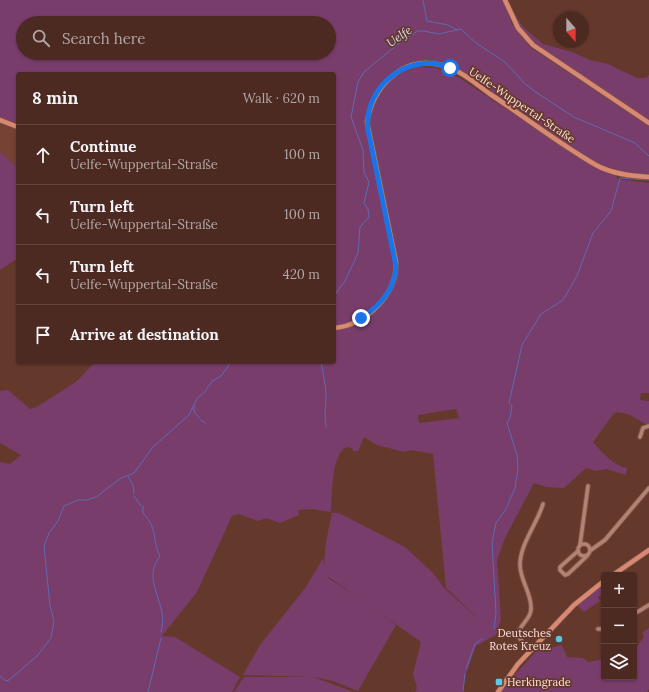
<!DOCTYPE html>
<html lang="en">
<head>
<meta charset="utf-8">
<style>
  :root { --surface:#4c2a21; --page:#56362e; --text:#f1f3f6; --muted:#b2a7a5; --line:#63463f }
  body { margin:0; font-family:Lora,serif; background:var(--page); color:var(--text) }
  .controls { position:absolute; right:12px; bottom:12px; display:grid; overflow:hidden; border-radius:4px; box-shadow:0 1px 3px #0004 }
  .controls button { width:36px; height:36px; display:grid; place-items:center; padding:0; border:0; border-bottom:1px solid var(--line); background:var(--surface); color:var(--text); font:20px sans-serif }
  .compass { position:absolute; left:553px; top:12px; width:36px; height:36px; border-radius:50%; background:var(--surface); box-shadow:0 1px 3px #0004; rotate:159deg }
  .stop { position:absolute; width:12px; height:12px; margin:-9px; border:3px solid #1a73e8; border-radius:50%; background:#fff }
  .stop.end { background:#1a73e8; border-color:#fff; box-shadow:0 1px 4px #0008 }
  .list { margin:0; padding:0; list-style:none }
  h2 { display:flex; justify-content:space-between; align-items:center; height:52px; margin:0; padding:0 16px; font-size:17px }
  h2 small { font-size:13px; font-weight:400; color:var(--muted) }
  .list li { display:grid; grid-template-columns:26px 1fr auto; gap:12px; align-items:center; box-sizing:border-box; height:60px; padding:0 16px; border-top:1px solid var(--line) }
  .list b { display:block; font-size:15px; white-space:nowrap }
  .list p { margin:0; font-size:13px; white-space:nowrap; color:var(--muted) }
  .list em { font-size:13px; font-style:normal; color:var(--muted) }
  .icon { flex:none; width:22px; height:22px; fill:none; stroke:currentColor; stroke-width:2; stroke-linecap:round; stroke-linejoin:round }
  .map { position:relative; flex:none; width:649px; height:692px; overflow:hidden }
  .search { position:absolute; background:var(--surface); box-shadow:0 1px 3px #0004; left:16px; top:16px; width:320px; height:44px; display:flex; align-items:center; gap:10px; box-sizing:border-box; padding:0 14px; border-radius:22px; color:var(--muted); font-size:15px }
  .panel { position:absolute; background:var(--surface); box-shadow:0 1px 3px #0004; left:16px; top:72px; width:320px; height:292px; border-radius:4px }
  .map>svg:first-child { display:block }
  .built { fill:#754234 }
  .green { fill:#783d6b; fill-rule:evenodd }
  .lines { fill:none; stroke-linecap:round; stroke-linejoin:round }
  .stream { stroke:#616ab1; stroke-width:1 }
  .minor-casing { stroke:#7a544a; stroke-width:5.5 }
  .major-casing { stroke:#7a544a; stroke-width:6 }
  .minor { stroke:#b48273; stroke-width:3.5 }
  .major { stroke:#d98871; stroke-width:4.5 }
  .route { stroke:#1a73e8; stroke-width:5 }
  .poi-dot { fill:#58c9e4; stroke:#65382c; stroke-width:1.5 }
  .labels { text-anchor:middle; dominant-baseline:central; stroke-width:3.5; stroke-linejoin:round; paint-order:stroke }
  .street-label { font-size:11px; fill:#fcdfd7; stroke:#65382c }
  .poi-label { font-size:11px; fill:#fcdfd7; stroke:#65382c; text-anchor:end }
  .water-label { font-size:12px; font-style:italic; fill:#d7dbf0; stroke:#65382c }
</style>
</head>
<body>
<div class="map">
<svg width="649" height="692" viewBox="0 0 649 692">
  <rect width="100%" height="100%" fill="#65382c"/>
  <polygon class="built" points="0,122 18,129 18,168 0,152"/>
  <g class="green">
    <path d="M 0,0 L 503,0 L 512,24 L 530,47 L 649,126 L 649,177 L 621,174 L 596,165 L 457,72 C 429,57 399,62 380,89 C 375,96 370,105 369,114 L 375,98 L 387,82 L 395,76 L 416,67 L 436,68 L 458,77 L 568,150 L 599,168 L 615,174 L 618,179 L 649,183 L 649,393 L 641,393 L 640,400 L 649,401 L 649,426 C 639,421 627,410 614,413 L 593,442 C 603,453 612,465 627,468 L 626,475 L 606,469 L 596,471 L 586,468 L 564,488 L 546,487 L 534,483 L 505,538 L 497,560 L 501,619 L 496,635 L 476,646 L 464,680 L 463,692 L 415,692 L 417,688 L 413,674 L 421,642 L 327,576 C 321,555 328,534 332,513 L 339,513 L 405,547 L 433,573 L 445,589 L 481,621 L 446,588 L 433,454 L 411,450 L 404,452 L 377,445 L 364,437 L 358,451 L 353,451 L 352,448 L 347,447 C 331,454 332,495 331,512 L 312,509 L 298,510 L 299,515 L 280,523 L 266,518 L 258,521 L 239,514 L 232,516 L 197,592 L 162,636 L 175,637 L 240,677 L 232,692 L 0,692 L 0,462 L 10,464 L 21,455 L 0,443 L 0,391 L 8,390 L 30,409 L 37,407 L 77,381 L 95,362 L 334,362 L 334,329 C 363,327 396,301 396,270 L 396,267 C 391,297 366,325 334,328 L 334,74 L 18,74 L 18,127 L 0,120 ZM 23,23 L 329,23 L 329,53 L 23,53 ZM 456,409 L 459,418 L 419,423 L 418,415 Z"/>
    <polygon points="510,7 523,27 543,44 572,52 590,60 608,64 637,78 646,78 649,75 649,120 533,43 517,22"/>
    <polygon points="0,152 18,168 18,258 0,270"/>
    <polygon points="323,558 328,578 371,606 396,625 358,691 333,681 313,677 354,692 234,692 244,677 311,677 243,675 260,645 306,587"/>
    <polygon points="604,583 604,593 598,597 600,601 584,612 577,605"/>
    <polygon points="649,628 649,689 647,692 501,692 507,683 510,683 515,679 527,685 571,682 571,680 526,682 516,677 512,678 541,646 546,649 562,645 567,657 583,658 588,662 604,659 604,677 634,677 634,647 637,646 644,637 642,633"/>
  </g>
  <g class="lines">
    <g class="stream">
      <polyline points="423,0 427,21 448,25 457,30"/>
      <polyline points="334,296 345,281 358,253 360,227 369,217 368,209 364,203 369,182 364,172 363,150 351,117 358,82 364,72 403,40 418,31 424,31 439,34 461,29 476,43 505,62 524,83 537,93 574,117 635,143 649,156"/>
      <path d="M 321,362 C 323,374 326,385 326,396 C 326,406 324,417 326,427"/>
      <polyline points="194,407 194,412 200,418"/>
      <polyline points="201,420 205,423"/>
      <polyline points="128,476 133,485 134,493"/>
      <polyline points="134,496 141,506"/>
      <path d="M 143,506 L 143,513 C 159,530 151,539 160,556 C 140,581 170,604 161,632"/>
      <polyline points="494,629 496,613 492,542 496,523 506,509 515,488 518,469 517,455 507,423 510,418 512,406 509,403 522,345 541,314 563,300 577,276 593,233 611,211 620,178 649,180"/>
      <polyline points="466,669 475,644 482,639"/>
      <polyline points="0,676 6,681 9,680 37,656 51,638 54,621 50,606 44,546 49,533 58,521 64,506 78,500 87,500 96,497 121,478 134,473 153,447 189,415 198,397 204,393 212,381 221,376 231,362"/>
      <polyline points="463,691 465,674"/>
      <polyline points="148,692 161,638"/>
    </g>
    <g class="minor-casing">
      <g id="minor">
        <polyline points="640,437 643,428 649,426"/>
        <circle cx="584" cy="550" r="6"/>
        <polyline points="580,545 588,486"/>
        <polyline points="591,550 605,540 649,488"/>
        <polyline points="578,551 560,567 560,570 565,575 568,574 587,556"/>
        <polyline points="634,614 649,605"/>
        <polyline points="598,629 604,629"/>
        <path d="M 530,651 L 518,636 C 518,625 531,620 531,609 C 532,594 520,580 520,565 C 520,544 537,524 543,504"/>
      </g>
    </g>
    <g class="major-casing">
      <g id="major">
        <polyline points="505,0 518,28 533,45 649,123"/>
        <polyline points="0,120 18,127"/>
        <path d="M 334,328 C 366,325 397,295 396,262 L 367,122 C 373,87 402,55 441,65 C 459,69 475,83 490,94 C 525,117 559,144 596,165 C 612,174 631,176 649,177"/>
        <polyline points="613,575 649,550"/>
        <polyline points="498,692 518,664 574,605 604,581"/>
      </g>
    </g>
    <use href="#minor" class="minor"/>
    <use href="#major" class="major"/>
  </g>
  <g class="lines">
    <path class="route" d="M 361,318 C 380,306 395,289 396,266 L 368,130 C 363,86 410,50 450,68"/>
  </g>
  <g class="poi-dot">
    <circle cx="559" cy="639" r="4"/>
    <rect x="495" y="678" width="8" height="8" rx="2"/>
  </g>
  <g class="labels">
    <g class="street-label">
      <text transform="translate(522 105) rotate(34)">Uelfe-Wuppertal-Straße</text>
    </g>
    <g class="poi-label">
      <text x="551" y="633">Deutsches<tspan x="551" dy="13">Rotes Kreuz</tspan></text>
      <text x="507" y="682" text-anchor="start">Herkingrade</text>
    </g>
    <g class="water-label">
      <text transform="translate(399 36) rotate(-34)">Uelfe</text>
    </g>
  </g>
</svg>
<div class="controls">
<button>+</button>
<button>−</button>
<button><svg class="icon" aria-label="layers" viewBox="0 0 24 24"><path d="M12 4l9 5-9 5-9-5zM3 14l9 5 9-5"/></svg></button>
</div>
<svg class="compass" viewBox="-18 -18 36 36"><path d="M0-13l5 13h-10z" fill="#e53935"/><path d="M0 13l5-13h-10z" fill="#b2a7a5"/></svg>
<div class="stop" style="left:450px;top:68px"></div>
<div class="stop end" style="left:361px;top:318px"></div>
<div class="search"><svg class="icon" aria-label="search" viewBox="0 0 24 24"><circle cx="10" cy="10" r="6"/><path d="M15 15l6 6"/></svg>Search here</div>
<section class="panel">
<h2>8 min<small>Walk · 620 m</small></h2>
<ul class="list">
<li><svg class="icon" aria-label="ahead" viewBox="0 0 24 24"><path d="M12 20V5M6 11l6-6 6 6"/></svg><div><b>Continue</b><p>Uelfe-Wuppertal-Straße</p></div><em>100 m</em></li>
<li><svg class="icon" aria-label="left" viewBox="0 0 24 24"><path d="M17 20v-9H6M10 6l-5 5 5 5"/></svg><div><b>Turn left</b><p>Uelfe-Wuppertal-Straße</p></div><em>100 m</em></li>
<li><svg class="icon" aria-label="left" viewBox="0 0 24 24"><path d="M17 20v-9H6M10 6l-5 5 5 5"/></svg><div><b>Turn left</b><p>Uelfe-Wuppertal-Straße</p></div><em>420 m</em></li>
<li><svg class="icon" aria-label="arrive" viewBox="0 0 24 24"><path d="M6 21V4h12l-3 4 3 4H6"/></svg><div><b>Arrive at destination</b></div></li>
</ul>
</section>
</div>
</body>
</html>
